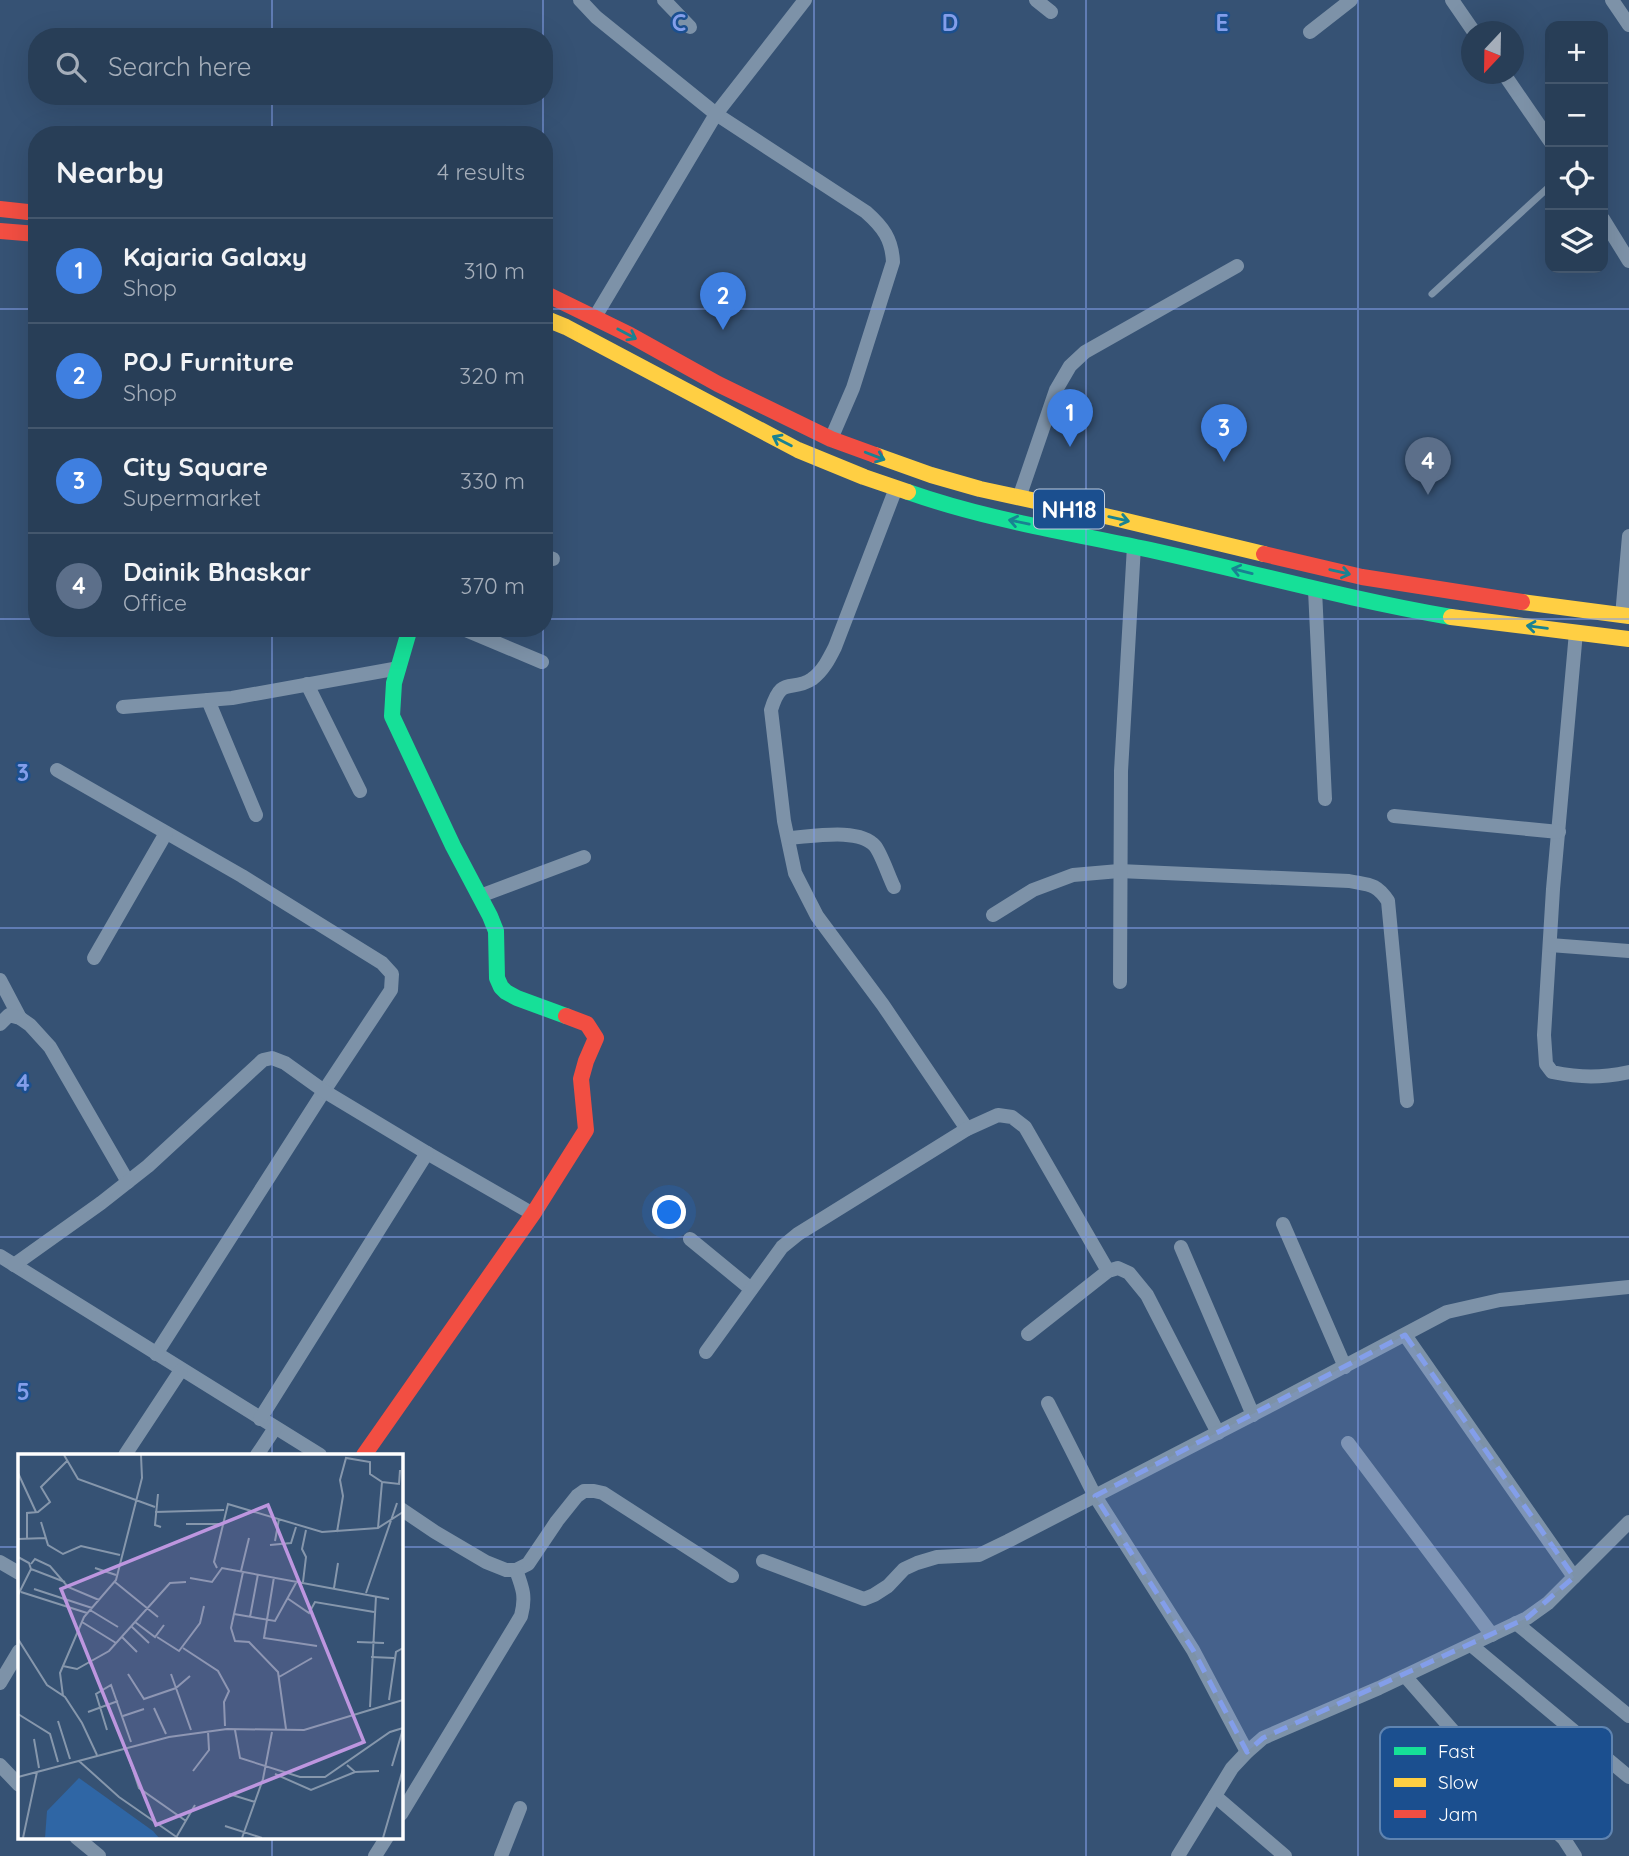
<!DOCTYPE html>
<html lang="en">
<head>
<meta charset="utf-8">
<style>
  :root { --surface:#283e57; --page:#344961; --text:#f1f3f6; --muted:#a5aeba; --line:#44576d; --accent:#b9c2ce }
  body { margin:0; font-family:Quicksand,sans-serif; background:var(--page); color:var(--text) }
  .controls { position:absolute; right:21px; top:21px; display:grid; overflow:hidden; border-radius:14px; box-shadow:0 7px 28px #0002 }
  .controls button { width:63px; height:63px; display:grid; place-items:center; padding:0; border:0; border-bottom:2px solid var(--line); background:var(--surface); color:var(--text); font:35px sans-serif }
  .compass { position:absolute; left:1461px; top:21px; width:63px; height:63px; border-radius:50%; background:var(--surface); box-shadow:0 7px 28px #0002; rotate:202deg }
  .you { position:absolute; left:670px; top:1213px; width:24px; height:24px; margin:-18px; border:5px solid #fff; border-radius:50%; background:#1a73e8; box-shadow:0 0 0 10px #1a73e833 }
  .badge { display:grid; place-items:center; width:46px; height:46px; border-radius:50%; background:var(--accent); color:#fff; font-size:23px; font-weight:700 }
  .pin { position:absolute; translate:-50% -58px; filter:drop-shadow(0 2px 4px #0008) }
  .pin::after { content:''; position:absolute; top:37px; width:24px; height:21px; background:inherit; clip-path:polygon(0 0,100% 0,50% 100%) }
  .list { margin:0; padding:0; list-style:none }
  h2 { display:flex; justify-content:space-between; align-items:center; height:91px; margin:0; padding:0 28px; font-size:30px }
  h2 small { font-size:23px; font-weight:400; color:var(--muted) }
  .list li { display:grid; grid-template-columns:46px 1fr auto; gap:21px; align-items:center; box-sizing:border-box; height:105px; padding:0 28px; border-top:2px solid var(--line) }
  .list b { display:block; font-size:26px; white-space:nowrap }
  .list p { margin:0; font-size:23px; white-space:nowrap; color:var(--muted) }
  .list em { font-size:23px; font-style:normal; color:var(--muted) }
  .icon { flex:none; width:38px; height:38px; fill:none; stroke:currentColor; stroke-width:2; stroke-linecap:round; stroke-linejoin:round }
  .map { position:relative; flex:none; width:1629px; height:1856px; overflow:hidden }
  .search { position:absolute; background:var(--surface); box-shadow:0 7px 28px #0002; left:28px; top:28px; width:525px; height:77px; display:flex; align-items:center; gap:18px; box-sizing:border-box; padding:0 24px; border-radius:28px; color:var(--muted); font-size:26px }
  .panel { position:absolute; background:var(--surface); box-shadow:0 7px 28px #0002; left:28px; top:126px; width:525px; height:511px; border-radius:28px }
  .map>svg:first-child { display:block }
  .lines { fill:none; stroke-linecap:round; stroke-linejoin:round }
  .lane { stroke:#7d92a8; stroke-width:7 }
  .street { stroke:#7d92a8; stroke-width:14 }
  .fast { stroke:#16e098; stroke-width:16 }
  .slow { stroke:#ffcf43; stroke-width:16 }
  .jam { stroke:#f24e42; stroke-width:16 }
  .oneway { stroke:#198292 }
  .marked { fill:#839eea; fill-opacity:0.2; stroke:#839eea; stroke-width:5; stroke-dasharray:14 9; stroke-linejoin:round }
  .grid { fill:none; stroke:#839eea; stroke-width:2; stroke-opacity:0.55 }
  .labels { text-anchor:middle; dominant-baseline:central; stroke-width:5; stroke-linejoin:round; paint-order:stroke }
  .shield { fill:#1b4f8f; stroke:#bbcadd; stroke-width:2 }
  .shield-label { font-size:23px; font-weight:bold; fill:#fff }
  .inset-road { fill:none; stroke:#8697ac; stroke-width:2 }
  .view { fill:#bd96df; fill-opacity:0.15; stroke:#bd96df; stroke-width:3.5 }
  .inset-edge { fill:none; stroke:#fff; stroke-width:3.5 }
  .key { fill:#1b4f8f; stroke:#5f84b1; stroke-width:2 }
  .key-label { font-size:19px; fill:#fff }
  .grid-label { font-size:23px; text-anchor:middle; font-weight:bold; fill:#839eea; stroke:#1b4f8f; stroke-width:5; stroke-linejoin:round; paint-order:stroke }
</style>
</head>
<body>
<div class="map">
<svg width="1629" height="1856" viewBox="0 0 1629 1856">
  <rect width="100%" height="100%" fill="#365274"/>
  <g class="lines">
    <polyline class="lane" points="1432,294 1550,186"/>
    <g class="street">
      <path d="M 580,0 L 596,17 L 716,114 L 866,212 C 883,227 892,239 893,262 L 853,388 L 831,439"/>
      <polyline points="664,0 690,27"/>
      <polyline points="1036,0 1051,12"/>
      <polyline points="1452,0 1474,32"/>
      <polyline points="1612,0 1629,25"/>
      <polyline points="1310,32 1351,0"/>
      <polyline points="1504,74 1550,141"/>
      <polyline points="1603,219 1629,261"/>
      <polyline points="595,317 716,114 805,0"/>
      <path d="M 896,488 L 835,647 C 829,659 823,671 812,679 C 791,693 782,674 771,710 L 784,821 L 795,873 L 817,916 L 883,1005 L 967,1129"/>
      <polyline points="1019,498 1056,390 1070,366 1085,352 1237,266"/>
      <polyline points="544,556 553,559"/>
      <polyline points="1315,590 1325,799"/>
      <polyline points="1622,616 1629,536"/>
      <polyline points="461,628 542,662"/>
      <path d="M 1576,632 L 1553,889 L 1544,1035 L 1546,1064 L 1552,1072 C 1582,1078 1600,1078 1629,1072"/>
      <polyline points="307,684 360,791"/>
      <polyline points="208,700 256,815"/>
      <polyline points="123,707 232,698 399,668"/>
      <polyline points="57,770 242,876 382,963 392,974 391,990 324,1091 156,1354"/>
      <polyline points="1394,816 1559,832"/>
      <path d="M 788,838 C 810,837 859,827 875,846 C 881,853 889,877 894,887"/>
      <polyline points="480,896 584,857"/>
      <path d="M 993,915 L 1033,890 L 1073,875 L 1119,871 L 1349,881 C 1369,885 1376,883 1388,901 L 1407,1101"/>
      <polyline points="1550,945 1629,951"/>
      <polyline points="94,958 166,833"/>
      <polyline points="0,980 20,1018"/>
      <polyline points="1120,982 1121,771 1134,546"/>
      <polyline points="0,1024 9,1015 20,1018 30,1025 50,1047 128,1182"/>
      <polyline points="1283,1224 1345,1367"/>
      <polyline points="690,1239 751,1289"/>
      <polyline points="1181,1247 1253,1415"/>
      <polyline points="0,1256 320,1455"/>
      <polyline points="14,1265 101,1203 148,1166 263,1060 272,1058 285,1063 324,1091 427,1153 533,1214"/>
      <polyline points="1028,1334 1108,1271 1118,1268 1129,1273 1147,1295 1218,1433"/>
      <polyline points="1405,1335 1574,1577"/>
      <polyline points="706,1352 782,1247 798,1234 967,1129 998,1115 1012,1117 1025,1127 1108,1271"/>
      <polyline points="1048,1403 1095,1496 1193,1650 1247,1752"/>
      <polyline points="260,1419 427,1153"/>
      <polyline points="1348,1443 1492,1635"/>
      <polyline points="125,1455 181,1370"/>
      <polyline points="257,1455 275,1428"/>
      <polyline points="401,1509 435,1532 486,1562 506,1570 516,1570 528,1564 557,1521 577,1496 584,1491 594,1491 603,1493 732,1576"/>
      <polyline points="763,1561 864,1599 874,1595 888,1586 904,1569 917,1563 937,1557 979,1555 1008,1541 1275,1403 1447,1312 1500,1300 1629,1287"/>
      <polyline points="0,1562 19,1573"/>
      <polyline points="1516,1623 1629,1716"/>
      <polyline points="1471,1645 1629,1777"/>
      <polyline points="1405,1676 1476,1757 1564,1839 1575,1856"/>
      <polyline points="0,1683 19,1651"/>
      <polyline points="0,1765 19,1785"/>
      <polyline points="1215,1796 1285,1856"/>
      <path d="M 401,1814 L 521,1616 C 526,1597 523,1589 516,1570"/>
      <polyline points="76,1837 99,1856"/>
      <polyline points="375,1856 387,1837"/>
      <polyline points="501,1856 520,1808"/>
      <polyline points="1178,1856 1232,1768 1247,1752 1263,1738 1379,1688 1527,1618 1548,1603 1629,1522"/>
    </g>
    <g class="fast">
      <path d="M 908,492 C 988,520 1072,533 1155,551 C 1254,573 1351,600 1451,617"/>
      <polyline points="410,628 394,683 392,716 453,846 490,916 496,931 497,978 501,987 506,992 517,998 566,1016"/>
    </g>
    <g class="slow">
      <polyline points="544,318 566,327 798,450 864,477 908,492"/>
      <polyline points="875,455 931,475 980,489 1114,518 1264,554"/>
      <polyline points="1522,602 1629,616"/>
      <polyline points="1451,617 1629,639"/>
    </g>
    <g class="jam">
      <polyline points="0,209 37,213"/>
      <polyline points="0,231 37,234"/>
      <polyline points="544,293 630,335 718,384 831,439 875,455"/>
      <polyline points="1264,554 1362,577 1522,602"/>
      <polyline points="364,1455 533,1214 586,1130 581,1079 586,1061 596,1038 587,1024 566,1016"/>
    </g>
  </g>
  <defs><path id="oneway-shaft" d="M-6 0H5M1.5-3L5.5 0L1.5 3" fill="none" stroke-width="1.6" stroke-linecap="round" stroke-linejoin="round" transform="scale(1.75)"/></defs>
  <g class="oneway">
    <use href="#oneway-shaft" transform="translate(627 334) rotate(28)"/>
    <use href="#oneway-shaft" transform="translate(782 441) rotate(-153)"/>
    <use href="#oneway-shaft" transform="translate(875 456) rotate(21)"/>
    <use href="#oneway-shaft" transform="translate(1119 519) rotate(13)"/>
    <use href="#oneway-shaft" transform="translate(1019 522) rotate(-168)"/>
    <use href="#oneway-shaft" transform="translate(1242 571) rotate(-166)"/>
    <use href="#oneway-shaft" transform="translate(1340 572) rotate(13)"/>
    <use href="#oneway-shaft" transform="translate(1537 627) rotate(-173)"/>
  </g>
  <path class="marked" d="M 1405,1335 L 1574,1577 L 1527,1618 L 1263,1738 L 1247,1752 L 1193,1650 L 1095,1496 Z"/>
  <path class="grid" d="M 272,0 L 272,37M 543,0 L 543,37M 814,0 L 814,1856M 1086,0 L 1086,1856M 1358,0 L 1358,1856M 272,96 L 272,135M 543,96 L 543,135M 0,309 L 37,309M 544,309 L 1629,309M 0,619 L 37,619M 544,619 L 1629,619M 272,628 L 272,1455M 543,628 L 543,1856M 0,928 L 1629,928M 0,1237 L 1629,1237M 0,1547 L 19,1547M 401,1547 L 1629,1547M 272,1837 L 272,1856"/>
  <g class="labels">
    <rect class="shield" x="1034" y="489.5" width="70" height="39" rx="5"/>
    <g class="shield-label">
      <text x="1069" y="509">NH18</text>
    </g>
  </g>
  <g transform="translate(18 1454)">
    <rect width="385" height="385" fill="#365274"/>
    <path d="M 61,324 L 135,377 L 141,384 L 27,384 L 29,357 Z" fill="#2f66a5"/>
    <path class="inset-road" d="M 46,1 L 60,25 L 137,53M 0,19 L 18,58M 364,28 L 381,30 L 382,16M 140,40 L 137,71 L 143,73M 137,58 L 206,56M 23,68 L 30,91 L 45,100 L 63,92 L 102,101M 168,70 L 203,70M 319,78 L 325,42 L 322,26 L 328,4 L 352,8 L 352,20 L 364,28 L 360,74M 0,85 L 28,84M 9,85 L 9,59 L 20,58 L 32,48 L 23,33 L 49,7M 257,87 L 261,65M 252,91 L 273,89 L 278,73M 0,103 L 11,109 L 13,115 L 47,128M 13,110 L 17,105 L 32,112 L 50,133 L 81,146M 77,114 L 98,121M 199,114 L 196,108 L 210,50 L 304,78 L 360,74 L 385,58M 223,117 L 231,84M 225,118 L 213,174 L 217,187 L 231,188 L 260,218 L 268,275M 256,123 L 246,184 L 299,192M 172,124 L 194,128 L 204,114 L 371,145M 97,128 L 140,163M 285,128 L 288,103 L 284,95 L 288,76M 316,134 L 320,109M 16,135 L 74,154M 3,138 L 69,159M 348,139 L 379,49M 0,141 L 13,115M 269,144 L 291,159 L 297,148 L 356,158M 72,156 L 100,173M 216,160 L 257,167 L 279,127M 232,163 L 240,120M 64,168 L 98,189M 117,168 L 137,183 L 146,171M 113,172 L 131,189M 104,183 L 119,198M 139,183 L 161,197 L 182,169 L 186,152M 0,185 L 29,231 L 47,243 L 64,269 L 79,301M 339,188 L 366,189M 165,194 L 200,217 L 211,237 L 206,248 L 207,272M 353,203 L 376,204M 45,212 L 59,215 L 91,197 L 152,129 L 168,128M 110,220 L 126,245 L 158,234 L 172,222M 153,220 L 173,276M 261,223 L 294,204M 45,242 L 42,219 L 66,163 L 98,126 L 124,24 L 123,1M 371,246 L 378,198 L 385,194M 352,253 L 358,142M 136,254 L 148,280M 70,258 L 100,247M 0,260 L 32,280 L 40,308M 105,262 L 126,255M 40,267 L 52,305M 89,276 L 78,240 L 93,231 L 113,288M 217,276 L 222,304 L 282,323 L 307,323 L 372,278 L 385,274M 16,285 L 21,314M 108,295 L 121,334 L 168,367M 61,307 L 101,343 L 160,384M 329,311 L 337,318 L 361,317M 374,312 L 385,275M 175,317 L 191,296 L 190,277M 257,320 L 293,336 L 337,318M 0,323 L 151,283 L 209,275 L 286,276 L 385,246M 211,340 L 237,348M 207,372 L 244,384M 159,382 L 177,351M 5,384 L 19,318M 224,384 L 245,325 L 254,278M 365,384 L 385,315"/>
    <path class="view" d="M 250,51 L 346,288 L 138,371 L 43,135 Z"/>
    <rect width="385" height="385" class="inset-edge"/>
  </g>
  <rect x="1380" y="1727" width="232" height="112" rx="10" class="key"/>
  <rect x="1394" y="1747" width="32" height="8" fill="#16e098"/>
  <rect x="1394" y="1778" width="32" height="9" fill="#ffcf43"/>
  <rect x="1394" y="1810" width="32" height="8" fill="#f24e42"/>
  <g class="key-label">
    <text x="1438" y="1758">Fast</text>
    <text x="1438" y="1789">Slow</text>
    <text x="1438" y="1821">Jam</text>
  </g>
  <g class="grid-label">
    <text x="679" y="31">C</text>
    <text x="950" y="31">D</text>
    <text x="1222" y="31">E</text>
    <text x="23" y="781">3</text>
    <text x="23" y="1091">4</text>
    <text x="23" y="1400">5</text>
  </g>
</svg>
<div class="controls">
<button>+</button>
<button>−</button>
<button><svg class="icon" aria-label="locate" viewBox="0 0 24 24"><circle cx="12" cy="12" r="6"/><path d="M12 2v4M12 18v4M2 12h4M18 12h4"/></svg></button>
<button><svg class="icon" aria-label="layers" viewBox="0 0 24 24"><path d="M12 4l9 5-9 5-9-5zM3 14l9 5 9-5"/></svg></button>
</div>
<svg class="compass" viewBox="-18 -18 36 36"><path d="M0-13l5 13h-10z" fill="#e53935"/><path d="M0 13l5-13h-10z" fill="#a5aeba"/></svg>
<div class="you"></div>
<div class="pin badge" style="left:1070px;top:447px;background:#3f7fe0">1</div>
<div class="pin badge" style="left:723px;top:330px;background:#3f7fe0">2</div>
<div class="pin badge" style="left:1224px;top:462px;background:#3f7fe0">3</div>
<div class="pin badge" style="left:1428px;top:495px;background:#5c6f8a">4</div>
<div class="search"><svg class="icon" aria-label="search" viewBox="0 0 24 24"><circle cx="10" cy="10" r="6"/><path d="M15 15l6 6"/></svg>Search here</div>
<section class="panel">
<h2>Nearby<small>4 results</small></h2>
<ul class="list">
<li><span class="badge" style="background:#3f7fe0">1</span><div><b>Kajaria Galaxy</b><p>Shop</p></div><em>310 m</em></li>
<li><span class="badge" style="background:#3f7fe0">2</span><div><b>POJ Furniture</b><p>Shop</p></div><em>320 m</em></li>
<li><span class="badge" style="background:#3f7fe0">3</span><div><b>City Square</b><p>Supermarket</p></div><em>330 m</em></li>
<li><span class="badge" style="background:#5c6f8a">4</span><div><b>Dainik Bhaskar</b><p>Office</p></div><em>370 m</em></li>
</ul>
</section>
</div>
</body>
</html>
